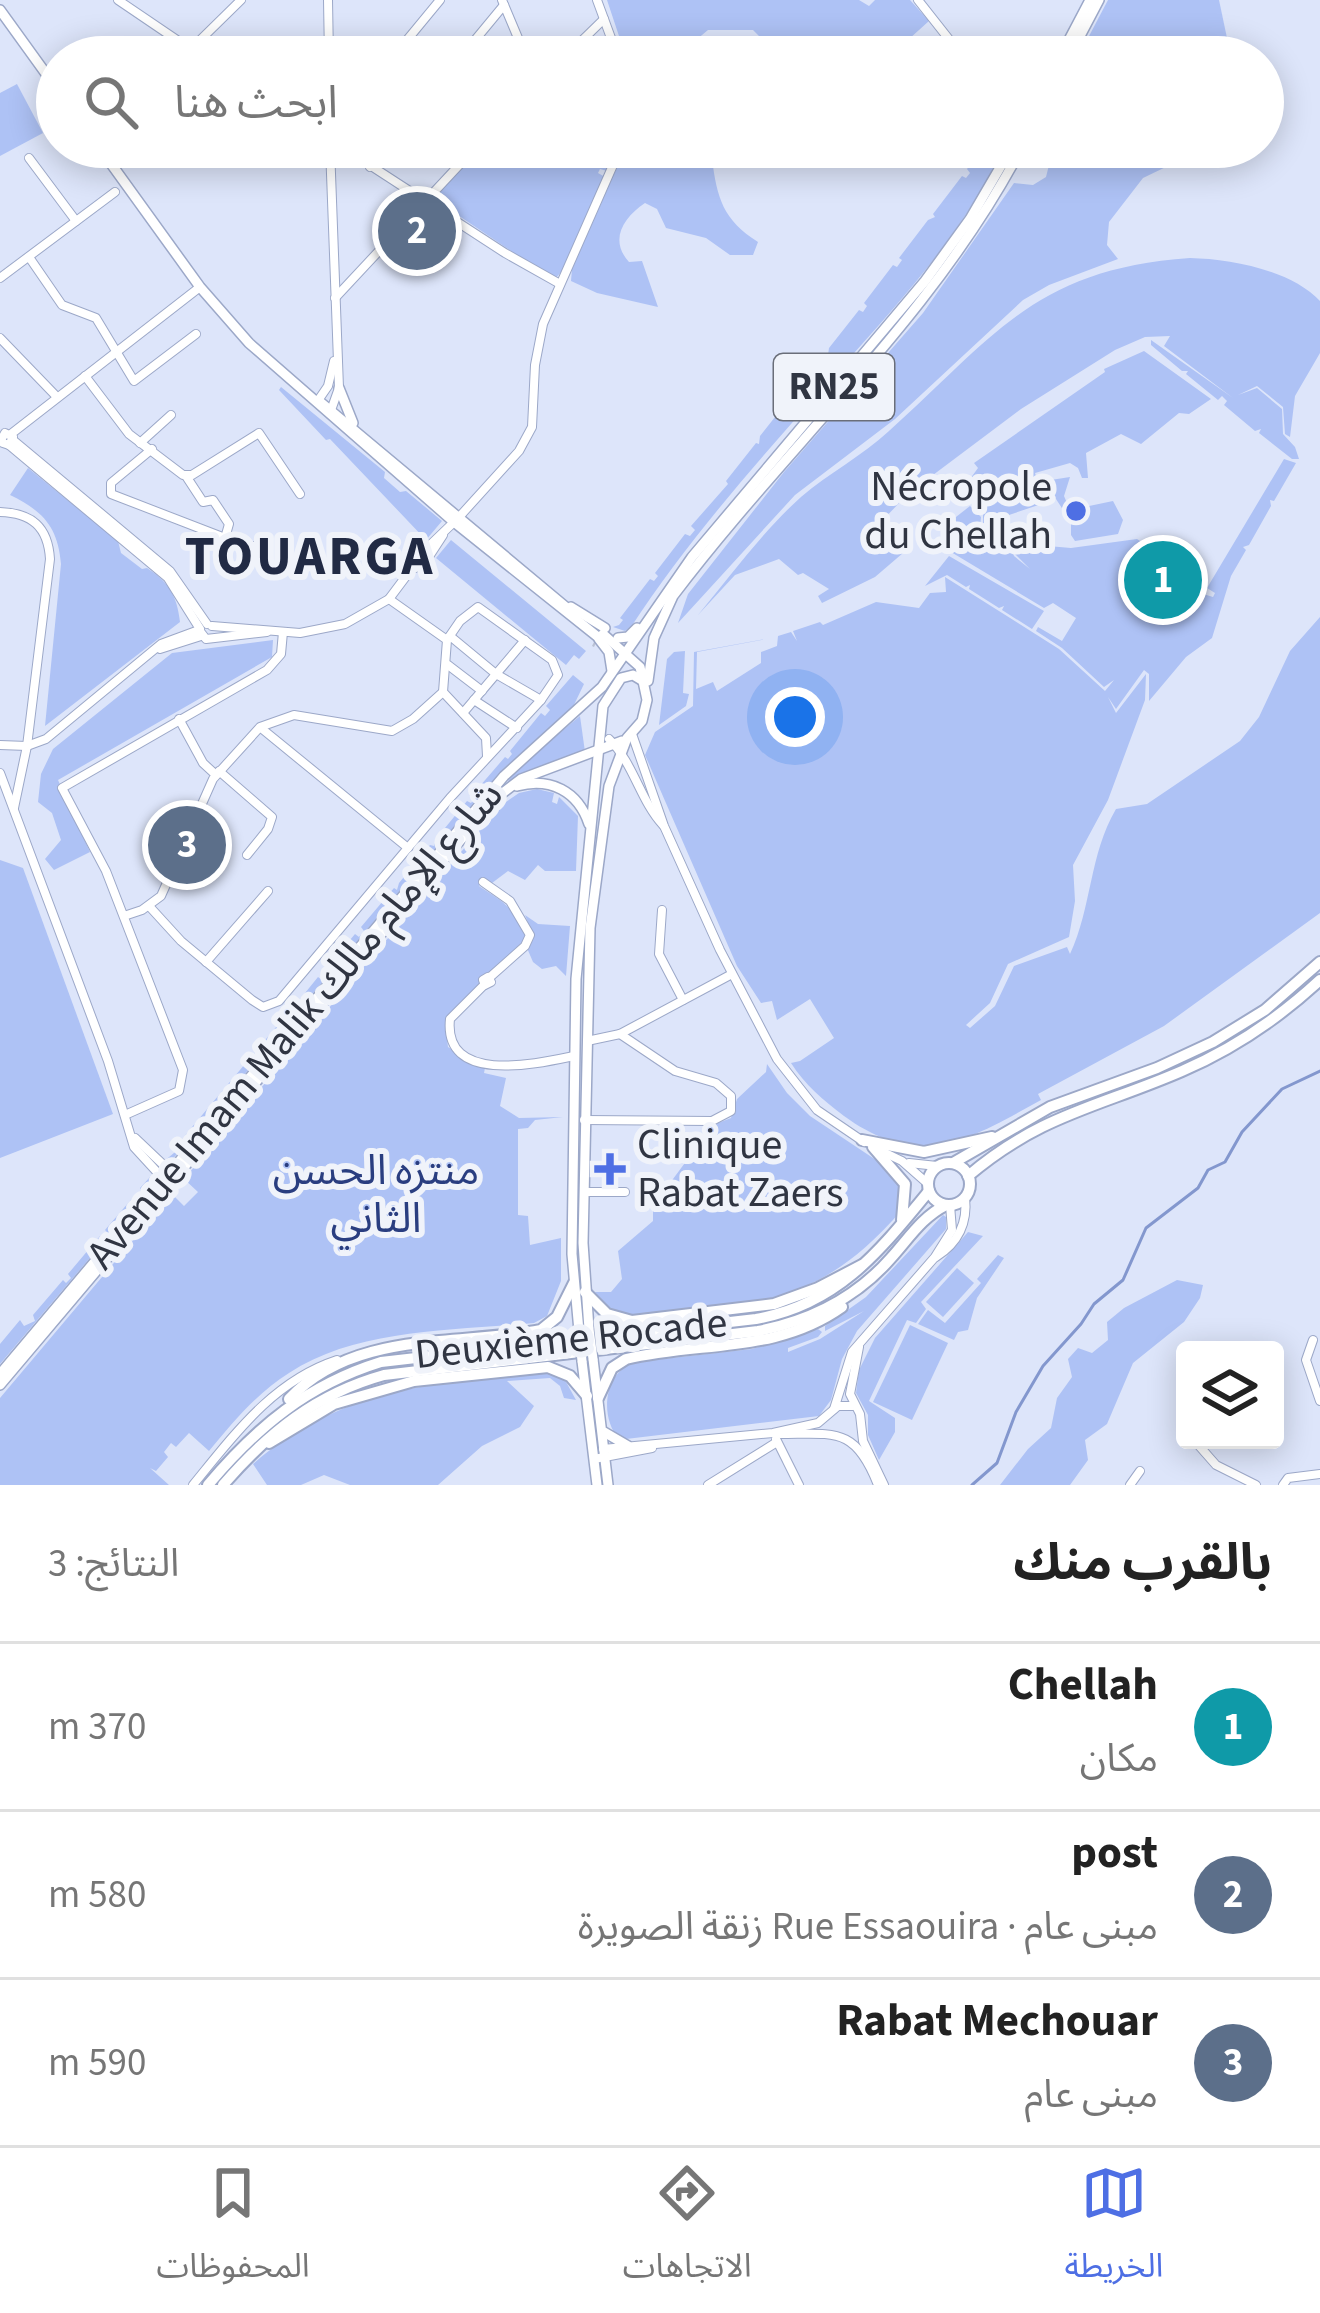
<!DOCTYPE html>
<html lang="ar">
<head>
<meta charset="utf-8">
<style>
  :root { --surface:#fff; --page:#f2f2f2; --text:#222; --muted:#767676; --line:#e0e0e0; --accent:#4e6fe4 }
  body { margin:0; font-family:"Source Sans 3","Noto Sans Arabic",sans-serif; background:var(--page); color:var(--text); direction:rtl }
  .controls { position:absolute; right:36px; bottom:36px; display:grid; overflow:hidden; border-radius:12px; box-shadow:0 6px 30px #0003 }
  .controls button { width:108px; height:108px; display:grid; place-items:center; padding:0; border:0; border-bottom:3px solid var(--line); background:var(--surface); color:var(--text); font:60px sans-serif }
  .you { position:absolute; left:795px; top:717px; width:42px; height:42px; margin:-30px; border:9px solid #fff; border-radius:50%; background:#1a73e8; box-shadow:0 0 0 18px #1a73e833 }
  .badge { display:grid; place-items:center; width:78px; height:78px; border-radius:50%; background:var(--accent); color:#fff; font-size:39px; font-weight:700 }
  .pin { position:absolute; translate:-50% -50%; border:6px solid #fff; box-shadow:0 3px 12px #0006 }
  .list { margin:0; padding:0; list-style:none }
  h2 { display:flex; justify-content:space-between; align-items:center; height:156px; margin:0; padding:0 48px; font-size:51px }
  h2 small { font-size:39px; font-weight:400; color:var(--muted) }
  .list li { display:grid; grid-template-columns:78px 1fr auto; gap:36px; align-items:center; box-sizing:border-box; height:168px; padding:0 48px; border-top:3px solid var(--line) }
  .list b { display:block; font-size:45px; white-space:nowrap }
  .list p { margin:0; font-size:39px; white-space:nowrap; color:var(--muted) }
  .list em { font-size:39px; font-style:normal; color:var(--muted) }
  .icon { flex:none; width:66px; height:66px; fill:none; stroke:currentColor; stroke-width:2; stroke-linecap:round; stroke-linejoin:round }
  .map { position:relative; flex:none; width:1320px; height:1485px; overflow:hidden; direction:ltr }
  .search { position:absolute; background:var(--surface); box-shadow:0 6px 30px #0003; left:36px; right:36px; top:36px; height:132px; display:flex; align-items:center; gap:30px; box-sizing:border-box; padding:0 42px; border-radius:66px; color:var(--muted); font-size:45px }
  .sheet { height:660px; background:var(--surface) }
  nav { display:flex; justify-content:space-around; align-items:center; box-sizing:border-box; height:168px; border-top:3px solid var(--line); background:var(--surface); font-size:33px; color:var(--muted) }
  nav a { display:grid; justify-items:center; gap:6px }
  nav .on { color:var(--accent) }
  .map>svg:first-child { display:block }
  .green { fill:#aec2f5 }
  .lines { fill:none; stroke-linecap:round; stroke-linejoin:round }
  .stream { stroke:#8397ce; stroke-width:3 }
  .major-tunnel { stroke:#bac2d5; stroke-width:9; stroke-dasharray:9 4.5; stroke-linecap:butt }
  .minor-casing { stroke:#9ca8c8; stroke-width:10 }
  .major-casing { stroke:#9ca8c8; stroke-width:12 }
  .highway-casing { stroke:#9ca8c8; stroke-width:14 }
  .minor { stroke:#fff; stroke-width:8 }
  .major { stroke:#fff; stroke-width:9 }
  .highway { stroke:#fff; stroke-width:10 }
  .major-bridge-casing { stroke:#9ca8c8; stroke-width:12; stroke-linecap:butt }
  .major-bridge { stroke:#fff; stroke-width:9 }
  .poi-dot { fill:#4e6fe4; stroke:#f0f3fa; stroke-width:4.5 }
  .labels { text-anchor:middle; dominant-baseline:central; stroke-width:12; stroke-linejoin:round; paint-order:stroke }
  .shield { fill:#f0f3fa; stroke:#6a6e79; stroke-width:3 }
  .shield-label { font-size:39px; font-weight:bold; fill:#303542 }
  .poi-label { font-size:42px; fill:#303542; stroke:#f0f3fa; text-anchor:end }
  .street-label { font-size:42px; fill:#303542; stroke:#f0f3fa }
  .park-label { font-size:42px; fill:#2a3e80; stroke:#f0f3fa }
  .district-label { font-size:54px; font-weight:bold; letter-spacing:3px; fill:#212a44; stroke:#f0f3fa }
</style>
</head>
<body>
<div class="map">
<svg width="1320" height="1485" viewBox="0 0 1320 1485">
  <rect width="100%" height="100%" fill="#dde5fa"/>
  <g class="green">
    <polygon points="607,0 859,0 869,6 875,0 910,0 929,21 889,57 780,57 753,30 708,30 690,45 691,57 626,57"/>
    <polygon points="1108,0 1219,0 1231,57 1078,57"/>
    <polygon points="17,84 43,133 0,156 0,93"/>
    <path d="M 484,147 L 619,147 L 607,171 L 600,169 L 598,173 L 605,177 L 606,192 L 626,147 L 733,147 L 728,153 L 712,159 C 717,198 723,220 758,242 L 753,255 L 730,255 L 706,238 L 666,228 L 657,209 L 645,203 C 623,218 609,240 629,262 L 642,261 L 658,307 L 597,293 L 571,281 L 572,269 L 604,197 L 564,269 L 554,280 L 431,197 Z"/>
    <path d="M 984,147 L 1003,147 C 966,231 900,301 840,369 C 767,451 691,535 631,627 L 625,631 L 613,627 L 619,625 L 623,620 L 620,618 L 650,579 L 654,581 L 658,576 L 655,573 L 685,534 L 690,536 L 695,530 L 691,526 L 728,484 L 726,481 L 756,443 L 759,444 L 760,436 L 790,398 L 794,401 L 799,394 L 796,391 L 825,353 L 828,355 L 829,348 L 859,310 L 863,312 L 867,306 L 864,303 L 893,265 L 897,267 L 902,260 L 899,258 L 928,220 L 935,217 L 933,214 L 962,176 L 966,178 L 970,173 L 967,169 Z"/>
    <polygon points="1043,147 1177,147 1172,164 1143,178 1109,222 1107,245 1118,259 1049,285 1023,300 895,419 795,495 678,623 688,594 784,472 923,313 1014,183 1033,185 1046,177 1050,161"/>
    <path d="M 1190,258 C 1231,259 1291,270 1320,301 L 1320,353 L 1295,396 L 1290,437 L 1285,434 L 1283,407 L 1257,386 L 1238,395 L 1257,388 L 1282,409 L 1283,434 L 1295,447 L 1299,459 L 1292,459 L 1259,433 L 1261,429 L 1255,431 L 1224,405 L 1227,401 L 1222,396 L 1218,400 L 1186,374 L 1188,371 L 1182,371 L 1151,345 L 1151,340 L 1233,398 L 1164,346 L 1170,336 L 1145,337 L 1115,350 L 1021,409 L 909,493 L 871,532 L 903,553 L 875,577 L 822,603 L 818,596 L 829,589 L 803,573 L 798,575 L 779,559 L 735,575 L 698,615 C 731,575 763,531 801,497 C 829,473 862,456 889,431 C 996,335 1035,269 1190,258 Z"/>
    <polygon points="1144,351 1211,399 1189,414 1179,413 1141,444 1121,434 1086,453 1088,478 1082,478 1078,468 1070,463 1035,473 1038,482 1070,477 1064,496 1070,510 1113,501 1123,520 1118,534 1075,541 1071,535 1071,522 1056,499 1006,516 1007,533 983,536 983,514 962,490 978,468 974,463 1105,372 1104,369"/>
    <polygon points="281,387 385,472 384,478 400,492 406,491 442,521 426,540 330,439 326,440 279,390"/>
    <path d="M 1284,459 L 1296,463 L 1274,501 L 1270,500 L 1271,506 L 1249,545 L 1243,547 L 1246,550 L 1231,576 L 1212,638 L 1186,657 L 1149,701 L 1149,674 L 1144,670 L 1116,709 L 1108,697 L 1116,713 L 1146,674 L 1145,700 L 1108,800 L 1073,865 L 1075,901 L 1069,937 L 1008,964 L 990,1003 L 966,1025 L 970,1028 L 995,1006 L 1014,966 L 1067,947 L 1070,954 C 1092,907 1089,855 1116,809 L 1147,804 L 1240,741 L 1259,717 L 1290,651 L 1320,617 L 1320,913 L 1164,1026 L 1038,1094 L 1041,1100 C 969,1140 920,1171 844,1116 C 823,1100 805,1085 791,1063 L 800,1061 L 834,1038 L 810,999 L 777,1020 L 772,1001 L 761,1003 L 737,966 L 645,755 L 655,732 L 693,706 L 694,652 L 766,639 L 697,652 L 696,689 L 713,682 L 717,691 L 761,663 L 761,652 L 777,646 L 778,636 L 791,632 L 797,641 L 793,631 L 820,622 L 823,625 L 876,602 L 919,608 L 930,593 L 946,592 L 945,577 L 1059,649 L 1105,691 L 1114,680 L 1104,687 L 1062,648 L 1036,631 L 1038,627 L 1062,641 L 1076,618 L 1053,603 L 1044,608 L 946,549 L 1007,536 L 1014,556 L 1030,569 L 1015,554 L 1013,543 L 1071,548 L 1137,539 L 1155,551 L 1151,553 L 1157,555 L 1162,573 L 1154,584 L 1136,568 L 1132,573 L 1150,589 L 1147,597 L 1154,589 L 1171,595 L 1169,610 L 1174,613 L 1181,602 L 1189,606 L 1200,593 L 1213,597 L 1215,593 L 1207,588 Z"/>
    <path d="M 28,468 L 118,541 L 121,553 L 142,569 L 147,568 C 169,582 177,596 180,622 L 45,726 L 61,564 C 58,527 43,511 10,495 Z"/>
    <polygon points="970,506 981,517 979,538 943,545 942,528"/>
    <polygon points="451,540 586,651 579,659 574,655 566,665 436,558"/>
    <polygon points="949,556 1044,611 1032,629 1002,610 1004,606 999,608 969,589 970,585 966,587 947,575 925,586"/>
    <polygon points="273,640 272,657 58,780 90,852 54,870 45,859 61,840 52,813 38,802 41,774 53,749 172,653"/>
    <polygon points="685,651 683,693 689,694 686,706 659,725 667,659 674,652"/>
    <polygon points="573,675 584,684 572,709 503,769 171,1161 163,1162 180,1148 177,1145 208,1108 215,1105 213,1102 245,1064 248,1067 253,1062 250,1058 282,1020 286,1022 290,1017 288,1014 318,977 322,980 326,974 324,971 355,934 359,937 364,931 361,927 394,888 397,890 399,883 430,845 434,846 436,839 467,801 471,803 476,797 473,794 505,757 508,759 512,754 510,751 541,713 545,716 550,710 546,706"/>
    <polygon points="580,716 585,752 508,781 515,770"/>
    <path d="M 537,789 L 554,793 L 552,802 L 557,804 L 559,797 L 578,816 L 576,871 L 545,871 L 538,865 L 525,880 L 508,871 L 492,883 L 484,878 L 479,886 C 503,902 515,907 526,938 L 445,1020 L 448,1047 L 485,1068 L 484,1073 L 506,1078 L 500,1106 L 519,1118 L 563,1117 L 535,1120 L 528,1128 L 518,1129 L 518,1215 L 528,1216 L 530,1245 L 561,1238 L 561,1281 L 547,1316 L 534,1323 C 454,1331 358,1328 289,1373 C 257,1393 233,1422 209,1451 L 189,1433 L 176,1447 L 171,1443 L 164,1452 L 168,1457 L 156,1471 L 150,1468 L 169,1485 L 0,1485 L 0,1398 L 172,1194 L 184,1206 L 198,1192 L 184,1179 L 500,806 L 519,793 Z"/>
    <polygon points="0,860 23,868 113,1114 0,1158"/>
    <polygon points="525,915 538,924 570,926 566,976 556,966 542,969 533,962 527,948 534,938"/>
    <path d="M 767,1064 L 787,1093 L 810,1116 L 888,1168 L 901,1186 L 901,1211 C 813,1312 749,1303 626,1316 L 607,1308 L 595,1292 L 611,1292 L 622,1279 L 618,1251 L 653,1221 L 653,1206 L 713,1125 L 731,1118 L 737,1099 L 766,1072 Z"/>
    <polygon points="150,1177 150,1187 0,1364 0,1344 20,1320 24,1326 35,1321 33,1315 63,1280 66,1283 71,1278 68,1274 100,1236 104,1238 108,1233 105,1230 135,1195 138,1197 143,1191 140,1188"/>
    <path d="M 943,1215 L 946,1217 L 946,1229 L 857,1331 L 842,1359 L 831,1400 L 819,1416 L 626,1439 L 619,1439 C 599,1416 604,1372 635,1362 L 752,1349 L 818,1329 L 822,1332 L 818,1337 L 788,1348 L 788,1352 L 820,1339 L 864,1311 L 825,1331 L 825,1326 L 866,1297 Z"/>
    <polygon points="968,1232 983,1236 921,1302 926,1309 916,1323 907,1320 869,1401 895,1418 895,1432 879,1460 868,1435 868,1415 856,1393 859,1370 875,1338"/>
    <polygon points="998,1255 1004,1258 977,1298 968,1330 958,1332 954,1340 918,1324 928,1310 945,1323 981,1283 977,1279"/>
    <polygon points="957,1268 974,1283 943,1317 926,1302"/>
    <polygon points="1177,1280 1203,1285 1200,1298 1184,1322 1133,1363 1107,1424 1085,1440 1088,1460 1070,1485 1000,1485 1028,1449 1051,1428 1057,1398 1072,1377 1068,1359 1078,1348 1092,1353 1108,1340 1107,1322 1124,1308"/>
    <polygon points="910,1325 948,1343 912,1420 873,1402"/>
    <path d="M 547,1372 L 565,1380 L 576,1400 L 564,1398 L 560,1386 L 550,1378 L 507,1381 L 534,1406 L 520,1427 L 482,1446 L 438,1485 L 350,1485 L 324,1475 L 301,1485 L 267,1485 L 253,1464 C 341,1388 437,1382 547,1372 Z"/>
  </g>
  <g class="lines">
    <polyline class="stream" points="972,1485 997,1463 1016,1412 1043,1366 1081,1324 1094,1304 1123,1280 1146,1228 1198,1188 1208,1170 1225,1162 1242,1132 1282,1089 1320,1071"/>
    <polyline class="major-tunnel" points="594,642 596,643"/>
    <g class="minor-casing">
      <g id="minor">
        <polyline points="118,0 202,57"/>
        <polyline points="328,0 329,57"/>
        <polyline points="502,0 526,57"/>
        <polyline points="597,0 618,57"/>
        <polyline points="918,0 963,57"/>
        <polyline points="191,49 241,0"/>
        <polyline points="393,57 440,0"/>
        <polyline points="461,57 504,5"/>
        <polyline points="565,57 604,19"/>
        <polyline points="330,147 339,388 330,413"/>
        <polyline points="342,147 505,253 560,284"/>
        <polyline points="29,158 76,221"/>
        <polyline points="370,167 387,147"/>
        <polyline points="29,257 62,305 96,318 134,381 196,334"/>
        <polyline points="0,278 115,192"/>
        <polyline points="335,298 476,147"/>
        <polyline points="0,338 57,397"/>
        <polyline points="85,376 129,434 183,475 192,475 259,433 300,494"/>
        <polyline points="317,402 328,386 334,361"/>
        <polyline points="11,434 200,287"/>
        <polyline points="0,439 3,443 9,445 13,437 5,433 1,440"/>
        <polyline points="13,440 170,571 207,624"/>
        <polyline points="140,443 171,415"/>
        <polyline points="9,445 168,578 200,629"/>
        <polyline points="152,449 111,483 111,494 225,538 229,524 213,500 203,502 186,476"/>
        <path d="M 0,512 C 32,513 48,527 50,559 L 27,746 L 14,808"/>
        <polyline points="460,516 519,451 532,427 535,365 543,324 621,147"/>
        <polyline points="226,537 250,547 267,543"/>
        <polyline points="415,568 428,558 443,535"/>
        <polyline points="389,599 447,640 443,692 486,738 487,756"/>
        <polyline points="212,626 300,633 345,624 389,599 428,547 454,522"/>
        <polyline points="199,630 206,639 267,632"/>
        <polyline points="450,636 496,674 541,700"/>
        <polyline points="160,649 201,636"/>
        <polyline points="448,665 482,691"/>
        <polyline points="474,700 517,728"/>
        <polyline points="463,713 525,640"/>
        <polyline points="179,719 203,763 216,775"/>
        <polyline points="261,728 408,848"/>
        <polyline points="632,734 664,826 720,950 777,1059 817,1110 864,1142"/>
        <path d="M 609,739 C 634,764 640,800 663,825"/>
        <polyline points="0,745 27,746 46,739 161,644 199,630"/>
        <polyline points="219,771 272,817 268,829 247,855"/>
        <polyline points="0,773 108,1061 134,1147 168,1184"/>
        <polyline points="483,882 510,901 530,935 525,946 489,978"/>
        <polyline points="149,906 181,941 252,1000 263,1007 279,1001 450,798 541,700 558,675 552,660 478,607 460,621 447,640"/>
        <polyline points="662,910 659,954 683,1000"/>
        <polyline points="124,916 142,910 161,896 213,779 260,727 294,715 392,731 413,719 443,692"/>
        <polyline points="206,962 268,891"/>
        <polygon points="488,977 491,982 485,985 483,980"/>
        <path d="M 484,985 L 450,1019 C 443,1085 536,1064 574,1056"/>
        <polyline points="587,1041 620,1034 732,974"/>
        <polyline points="125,1115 179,1091 183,1070 106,871 62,788 267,670 281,654 283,632"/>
        <polyline points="584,1120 712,1121 731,1111 731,1096 716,1083 675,1071 620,1034"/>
        <polyline points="135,1138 172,1173"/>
        <polyline points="877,1149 902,1161 927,1183"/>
        <polyline points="909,1163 937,1166"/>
        <polyline points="584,1192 625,1192"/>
        <path d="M 936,1257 C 958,1243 968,1223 965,1197"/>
        <polyline points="1313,1340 1306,1360 1320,1401"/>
        <polyline points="859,1347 850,1394 860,1414 863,1441 884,1485"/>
        <polyline points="834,1409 852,1352 935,1257 952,1230 950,1205"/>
        <path d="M 780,1434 C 835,1434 855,1426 878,1485"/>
        <polyline points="776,1439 799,1485"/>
        <polyline points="1194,1440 1216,1465 1256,1485"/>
        <polyline points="603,1449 773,1433 818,1423 838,1406 853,1406"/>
        <polyline points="594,1459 652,1448"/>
        <path d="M 193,1485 C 234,1435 273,1381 337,1360"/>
        <polyline points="708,1485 777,1442"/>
        <polyline points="1130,1485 1140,1471"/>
        <polyline points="1283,1485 1288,1478 1320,1474"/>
      </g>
    </g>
    <g class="major-casing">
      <g id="major">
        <polyline points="0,10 57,89"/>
        <polyline points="1060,57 1090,0"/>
        <polyline points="1069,57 1099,0"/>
        <polyline points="99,147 200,287 249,343 454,522 598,637"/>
        <polyline points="339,388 353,423"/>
        <polyline points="319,401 573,613"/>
        <polyline points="571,607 605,628"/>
        <polyline points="618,638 628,637 637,628"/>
        <polyline points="599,639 609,652 612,671"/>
        <path d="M 648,681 L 654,638 L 673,596 C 787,445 934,316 1022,147"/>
        <path d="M 517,786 C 550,777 578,791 589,824"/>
        <polyline points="589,1329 583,1243 590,928 609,786 627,738 642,721 647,700 640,667 603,634"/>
        <polyline points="579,1331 572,1254 576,979 603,706 621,678 633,675 643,681"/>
        <polyline points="593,1359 608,1485"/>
        <polyline points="582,1361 597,1485"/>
        <polyline points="0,1374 504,776 602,687 692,557 925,281 970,219 1012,147"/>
        <polyline points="0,1385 496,798 521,779 622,741"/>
        <polyline points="604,1432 628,1446"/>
      </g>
    </g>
    <g class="highway-casing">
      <g id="highway">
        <polyline points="862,1140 924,1152 992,1137"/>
        <polyline points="873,1147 905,1184 902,1220"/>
        <circle cx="949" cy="1184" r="21"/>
        <polyline points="953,1163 1050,1107 1157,1068 1213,1042 1265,1010 1320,962"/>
        <path d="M 968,1176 C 1041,1114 1099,1107 1182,1071 C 1233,1049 1279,1018 1320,980"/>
        <polyline points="585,1292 607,1314 632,1321 774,1304 818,1288 862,1265"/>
        <path d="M 598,1398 L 612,1368 L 626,1359 C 701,1341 776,1354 842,1307"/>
        <path d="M 289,1399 C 354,1330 456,1346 541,1330 L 557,1317 L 574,1283"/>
        <polyline points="269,1443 334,1404 414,1381 548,1367 570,1376 587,1396"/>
        <path d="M 208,1485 C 257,1427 307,1385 381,1362 L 756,1319 C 837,1305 879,1252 929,1191"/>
        <path d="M 223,1485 C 269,1432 316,1394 384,1375 L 758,1331 C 809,1321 856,1298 891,1258 C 909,1238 922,1217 946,1205"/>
      </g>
    </g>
    <use href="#minor" class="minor"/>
    <use href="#major" class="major"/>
    <use href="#highway" class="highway"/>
    <g class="major-bridge-casing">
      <g id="major-bridge">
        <polyline points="589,1329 593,1359"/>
        <polyline points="579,1331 582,1361"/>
      </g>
    </g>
    <use href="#major-bridge" class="major-bridge"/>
  </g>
  <g class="poi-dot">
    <circle cx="1076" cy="511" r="12"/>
    <path d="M604 1151h12v12h12v12h-12v12h-12v-12h-12v-12h12z"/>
  </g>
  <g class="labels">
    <rect class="shield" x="774" y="354" width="120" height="66" rx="9"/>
    <g class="shield-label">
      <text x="834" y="387">RN25</text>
    </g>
    <g class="poi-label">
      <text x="1052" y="487">Nécropole<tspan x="1052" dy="48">du Chellah</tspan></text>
      <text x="637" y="1145" text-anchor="start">Clinique<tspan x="637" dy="48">Rabat Zaers</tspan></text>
    </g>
    <g class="street-label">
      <text transform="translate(295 1025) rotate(-50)">Avenue Imam Malik شارع الإمام مالك</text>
      <text transform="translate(571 1339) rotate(-6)">Deuxième Rocade</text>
    </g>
    <g class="park-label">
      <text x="376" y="1171">منتزه الحسن<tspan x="376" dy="48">الثاني</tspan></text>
    </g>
    <g class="district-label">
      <text x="310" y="557">TOUARGA</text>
    </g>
  </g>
</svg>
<div class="controls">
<button><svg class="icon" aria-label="layers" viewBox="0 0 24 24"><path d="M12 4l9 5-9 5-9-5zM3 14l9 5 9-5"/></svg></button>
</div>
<div class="you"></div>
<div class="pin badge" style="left:1163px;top:580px;background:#0f9aa8">1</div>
<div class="pin badge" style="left:417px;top:231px;background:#5c6f8a">2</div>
<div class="pin badge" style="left:187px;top:845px;background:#5c6f8a">3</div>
<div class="search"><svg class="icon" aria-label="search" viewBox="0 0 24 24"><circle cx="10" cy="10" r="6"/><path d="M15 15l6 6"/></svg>ابحث هنا</div>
</div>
<section class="sheet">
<h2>بالقرب منك<small>النتائج: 3</small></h2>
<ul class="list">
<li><span class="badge" style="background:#0f9aa8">1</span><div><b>Chellah</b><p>مكان</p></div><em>370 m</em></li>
<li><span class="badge" style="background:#5c6f8a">2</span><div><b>post</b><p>مبنى عام · Rue Essaouira زنقة الصويرة</p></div><em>580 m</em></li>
<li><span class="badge" style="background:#5c6f8a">3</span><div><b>Rabat Mechouar</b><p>مبنى عام</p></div><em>590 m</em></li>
</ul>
</section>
<nav>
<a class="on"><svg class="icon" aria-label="map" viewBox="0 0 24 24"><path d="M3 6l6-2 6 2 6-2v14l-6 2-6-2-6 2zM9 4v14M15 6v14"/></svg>الخريطة</a>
<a><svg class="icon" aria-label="directions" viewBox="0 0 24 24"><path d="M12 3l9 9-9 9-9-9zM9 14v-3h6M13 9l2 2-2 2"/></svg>الاتجاهات</a>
<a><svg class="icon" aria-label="saved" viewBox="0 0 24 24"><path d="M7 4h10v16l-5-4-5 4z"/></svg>المحفوظات</a>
</nav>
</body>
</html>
